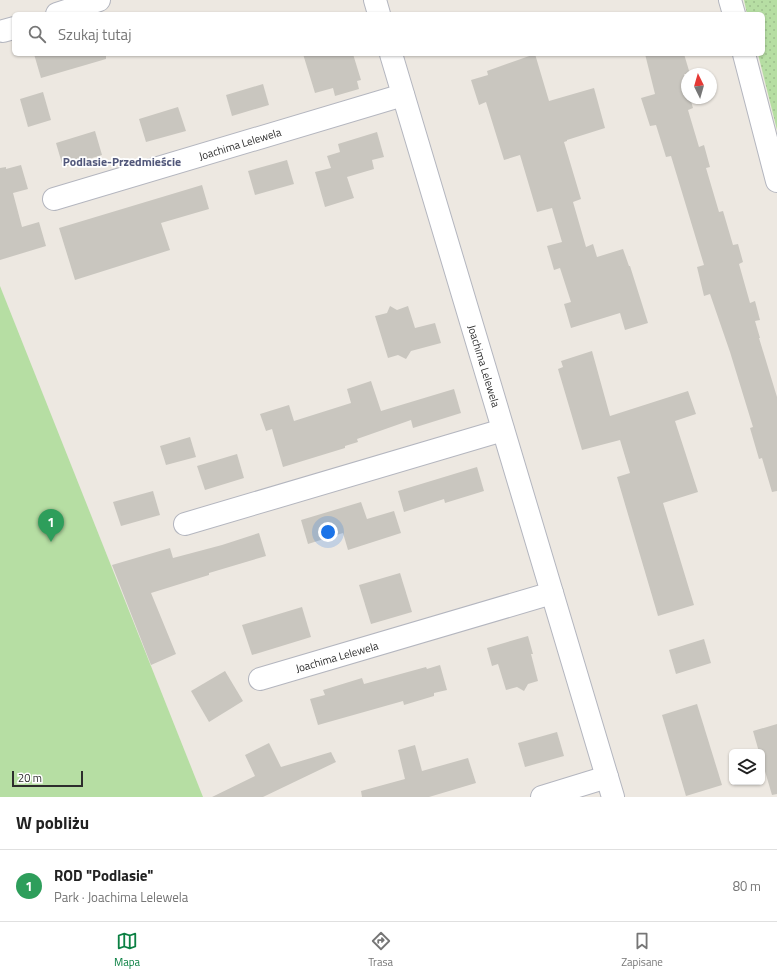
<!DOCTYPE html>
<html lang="pl">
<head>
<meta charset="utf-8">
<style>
  :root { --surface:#fff; --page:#f2f2f2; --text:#222; --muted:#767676; --line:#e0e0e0; --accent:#0b8043 }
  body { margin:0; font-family:"Titillium Web",sans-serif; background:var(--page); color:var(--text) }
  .controls { position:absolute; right:12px; bottom:12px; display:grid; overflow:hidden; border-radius:6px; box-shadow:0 1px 3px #0004 }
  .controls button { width:36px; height:36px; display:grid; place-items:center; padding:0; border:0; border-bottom:1px solid var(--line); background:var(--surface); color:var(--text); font:20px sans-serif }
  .compass { position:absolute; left:681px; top:68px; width:36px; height:36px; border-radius:50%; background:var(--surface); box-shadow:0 1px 3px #0004; rotate:355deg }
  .scale { position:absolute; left:12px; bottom:10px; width:71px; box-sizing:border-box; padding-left:4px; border:2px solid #2d2d2d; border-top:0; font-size:11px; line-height:14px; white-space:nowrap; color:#2d2d2d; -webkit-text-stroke:3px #fff; paint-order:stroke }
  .you { position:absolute; left:328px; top:532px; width:14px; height:14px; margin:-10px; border:3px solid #fff; border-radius:50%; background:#1a73e8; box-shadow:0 0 0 6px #1a73e833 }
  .badge { display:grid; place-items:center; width:26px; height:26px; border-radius:50%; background:var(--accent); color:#fff; font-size:13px; font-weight:700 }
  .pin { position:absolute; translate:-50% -33px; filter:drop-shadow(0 1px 2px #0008) }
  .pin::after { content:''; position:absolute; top:21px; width:14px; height:12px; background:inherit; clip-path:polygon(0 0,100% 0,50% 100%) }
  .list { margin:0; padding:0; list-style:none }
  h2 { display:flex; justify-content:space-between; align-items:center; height:52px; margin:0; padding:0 16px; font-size:17px }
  h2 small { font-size:13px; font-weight:400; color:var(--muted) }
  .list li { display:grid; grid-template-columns:26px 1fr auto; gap:12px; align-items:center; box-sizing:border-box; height:72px; padding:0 16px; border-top:1px solid var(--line) }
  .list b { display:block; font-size:15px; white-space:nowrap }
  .list p { margin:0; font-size:13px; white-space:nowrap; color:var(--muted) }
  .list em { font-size:13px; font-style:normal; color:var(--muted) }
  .icon { flex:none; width:22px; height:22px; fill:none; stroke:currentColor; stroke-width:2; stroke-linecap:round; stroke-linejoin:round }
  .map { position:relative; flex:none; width:777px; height:797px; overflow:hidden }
  .search { position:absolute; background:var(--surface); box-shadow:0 1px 3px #0004; left:12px; right:12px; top:12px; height:44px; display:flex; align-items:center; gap:10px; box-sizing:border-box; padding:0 14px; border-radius:6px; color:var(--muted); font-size:15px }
  .sheet { height:124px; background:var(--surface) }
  nav { display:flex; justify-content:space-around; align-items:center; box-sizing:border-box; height:56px; border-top:1px solid var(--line); background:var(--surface); font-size:11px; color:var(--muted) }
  nav a { display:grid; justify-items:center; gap:2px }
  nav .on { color:var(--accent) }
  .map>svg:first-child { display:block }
  .grass { fill:url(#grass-dots) }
  .garden { fill:#b6dea3 }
  .building { fill:#c9c6bf }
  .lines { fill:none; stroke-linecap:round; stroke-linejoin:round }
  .minor-casing { stroke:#b4b6bf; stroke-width:24 }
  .minor { stroke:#fff; stroke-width:22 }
  .labels { text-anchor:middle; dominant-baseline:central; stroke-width:3.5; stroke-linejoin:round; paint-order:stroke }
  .street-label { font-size:11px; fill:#2d2d2d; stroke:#fff }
  .neighbourhood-label { font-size:12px; font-weight:bold; fill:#51577a; stroke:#fff }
</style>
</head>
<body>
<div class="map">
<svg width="777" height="797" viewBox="0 0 777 797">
  <defs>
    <pattern id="grass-dots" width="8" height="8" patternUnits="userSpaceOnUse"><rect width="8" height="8" fill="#b6dea3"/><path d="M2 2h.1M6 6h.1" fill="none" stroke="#9dbf8d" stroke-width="1.8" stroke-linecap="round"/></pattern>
  </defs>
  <rect width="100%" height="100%" fill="#ede8e1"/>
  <polygon class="grass" points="744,0 777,0 777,130 758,54 763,54 763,14 747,14"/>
  <polygon class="garden" points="0,286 203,797 0,797"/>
  <g class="building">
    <polygon points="34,54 106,54 106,59 41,78"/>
    <polygon points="303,54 353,54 361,80 357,81 359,89 335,96 333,88 315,93"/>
    <polygon points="535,54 549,101 594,88 605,128 567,140 567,141 564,142 581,199 573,202 586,247 593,244 597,257 623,249 629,266 630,266 648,323 625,330 620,313 571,328 564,304 571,302 560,268 554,270 547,246 562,242 552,208 537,212 520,155 504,160 486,102 479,105 471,80 488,75 487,71"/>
    <polygon points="645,54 684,54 690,74 684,74 687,87 687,98 690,98 693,108 688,110 699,147 704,145 710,167 706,168 719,212 723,211 733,245 738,244 743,262 739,264 750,303 755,301 760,320 755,321 760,338 759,338 777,397 777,491 772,492 762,458 759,459 750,428 753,427 730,352 710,294 704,296 697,267 704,265 671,156 666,157 656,125 650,126 641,98 655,94"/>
    <polygon points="263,84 269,105 232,116 226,95"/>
    <polygon points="43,92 51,120 28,127 20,99"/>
    <polygon points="178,107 186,131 146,142 139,119"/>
    <polygon points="95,131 102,155 63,167 56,143"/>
    <polygon points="377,132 384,157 372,160 374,169 347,177 354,198 325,207 315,172 331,168 327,156 340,152 338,144"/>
    <polygon points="287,160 294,184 255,195 248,171"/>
    <polygon points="21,165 28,189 13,193 22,227 39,222 46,246 0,260 0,168 6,167 6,169"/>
    <polygon points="202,185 209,209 161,223 170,250 75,280 59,228"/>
    <polygon points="390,306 397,310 408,306 415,328 435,323 441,343 411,351 406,359 398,355 388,358 375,316 387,313"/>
    <polygon points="592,351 610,416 688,391 696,414 675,421 698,492 663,503 694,605 658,616 617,477 630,473 620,440 582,450 558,369 563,367 561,361"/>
    <polygon points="371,381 381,411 454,389 461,413 413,428 411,420 357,439 358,442 345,446 345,448 283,467 272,429 266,431 260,414 289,405 294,421 351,403 347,389"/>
    <polygon points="190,437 196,457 166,465 160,446"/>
    <polygon points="237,454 244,478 205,490 197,466"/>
    <polygon points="477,467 484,491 445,503 444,499 404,512 398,491"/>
    <polygon points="153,491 160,515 121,526 113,502"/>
    <polygon points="361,502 367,519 394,511 401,533 348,550 343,533 308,544 301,520"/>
    <polygon points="259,533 266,556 209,573 209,575 151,593 176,654 151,665 112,565 170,548 173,558 222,545"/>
    <polygon points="400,573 412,612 371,624 359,585"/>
    <polygon points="302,607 311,637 252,655 242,625"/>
    <polygon points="528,636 533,654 531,654 538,681 528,684 524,691 517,687 506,690 498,664 492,666 487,648"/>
    <polygon points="704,639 711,663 676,674 669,650"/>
    <polygon points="440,665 447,690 434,693 434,696 404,705 403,701 318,725 310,699 325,695 323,690 362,678 364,684 426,667 427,669"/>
    <polygon points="225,671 243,701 209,722 191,691"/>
    <polygon points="697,704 722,785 686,796 662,715"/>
    <polygon points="777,724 777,794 772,795 762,761 762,752 759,752 753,731"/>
    <polygon points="557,732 564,756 525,767 518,743"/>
    <polygon points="269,743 281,767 331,752 336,762 263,797 212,797 255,776 245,755"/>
    <polygon points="415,745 422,771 468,758 476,783 429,797 362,797 361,791 405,779 398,750"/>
  </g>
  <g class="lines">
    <g class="minor-casing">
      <g id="minor">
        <polyline points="375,0 379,14"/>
        <polyline points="730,0 734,14"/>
        <polyline points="57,14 99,0"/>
        <polyline points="3,31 14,28"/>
        <polyline points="391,54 613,797"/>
        <polyline points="744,54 777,181"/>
        <polyline points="54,199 403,95"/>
        <polyline points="185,524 503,430"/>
        <polyline points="260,679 552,593"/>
        <polyline points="542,797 607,777"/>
      </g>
    </g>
    <use href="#minor" class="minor"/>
  </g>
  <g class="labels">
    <g class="street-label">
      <text transform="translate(240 144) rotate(-17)">Joachima Lelewela</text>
      <text transform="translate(484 366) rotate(73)">Joachima Lelewela</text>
      <text transform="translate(337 657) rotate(-16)">Joachima Lelewela</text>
    </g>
    <g class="neighbourhood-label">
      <text x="122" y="161">Podlasie-Przedmieście</text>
    </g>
  </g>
</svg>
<div class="controls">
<button><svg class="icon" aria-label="layers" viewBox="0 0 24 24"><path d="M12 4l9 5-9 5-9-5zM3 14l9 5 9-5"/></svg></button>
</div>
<svg class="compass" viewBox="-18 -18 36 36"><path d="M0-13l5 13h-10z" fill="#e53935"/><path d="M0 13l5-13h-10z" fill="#767676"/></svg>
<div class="scale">20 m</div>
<div class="you"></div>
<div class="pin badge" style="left:51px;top:542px;background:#2e9e5b">1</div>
<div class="search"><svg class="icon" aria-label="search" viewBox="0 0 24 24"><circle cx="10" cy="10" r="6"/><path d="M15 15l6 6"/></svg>Szukaj tutaj</div>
</div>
<section class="sheet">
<h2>W pobliżu<small></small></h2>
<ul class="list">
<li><span class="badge" style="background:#2e9e5b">1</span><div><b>ROD &quot;Podlasie&quot;</b><p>Park · Joachima Lelewela</p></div><em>80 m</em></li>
</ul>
</section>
<nav>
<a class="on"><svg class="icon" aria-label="map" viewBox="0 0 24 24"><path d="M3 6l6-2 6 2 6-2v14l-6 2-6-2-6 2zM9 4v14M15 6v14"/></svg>Mapa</a>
<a><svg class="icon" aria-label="directions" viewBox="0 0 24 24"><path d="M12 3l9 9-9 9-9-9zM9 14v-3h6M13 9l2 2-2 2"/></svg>Trasa</a>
<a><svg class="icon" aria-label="saved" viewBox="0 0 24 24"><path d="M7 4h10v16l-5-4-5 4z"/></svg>Zapisane</a>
</nav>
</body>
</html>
